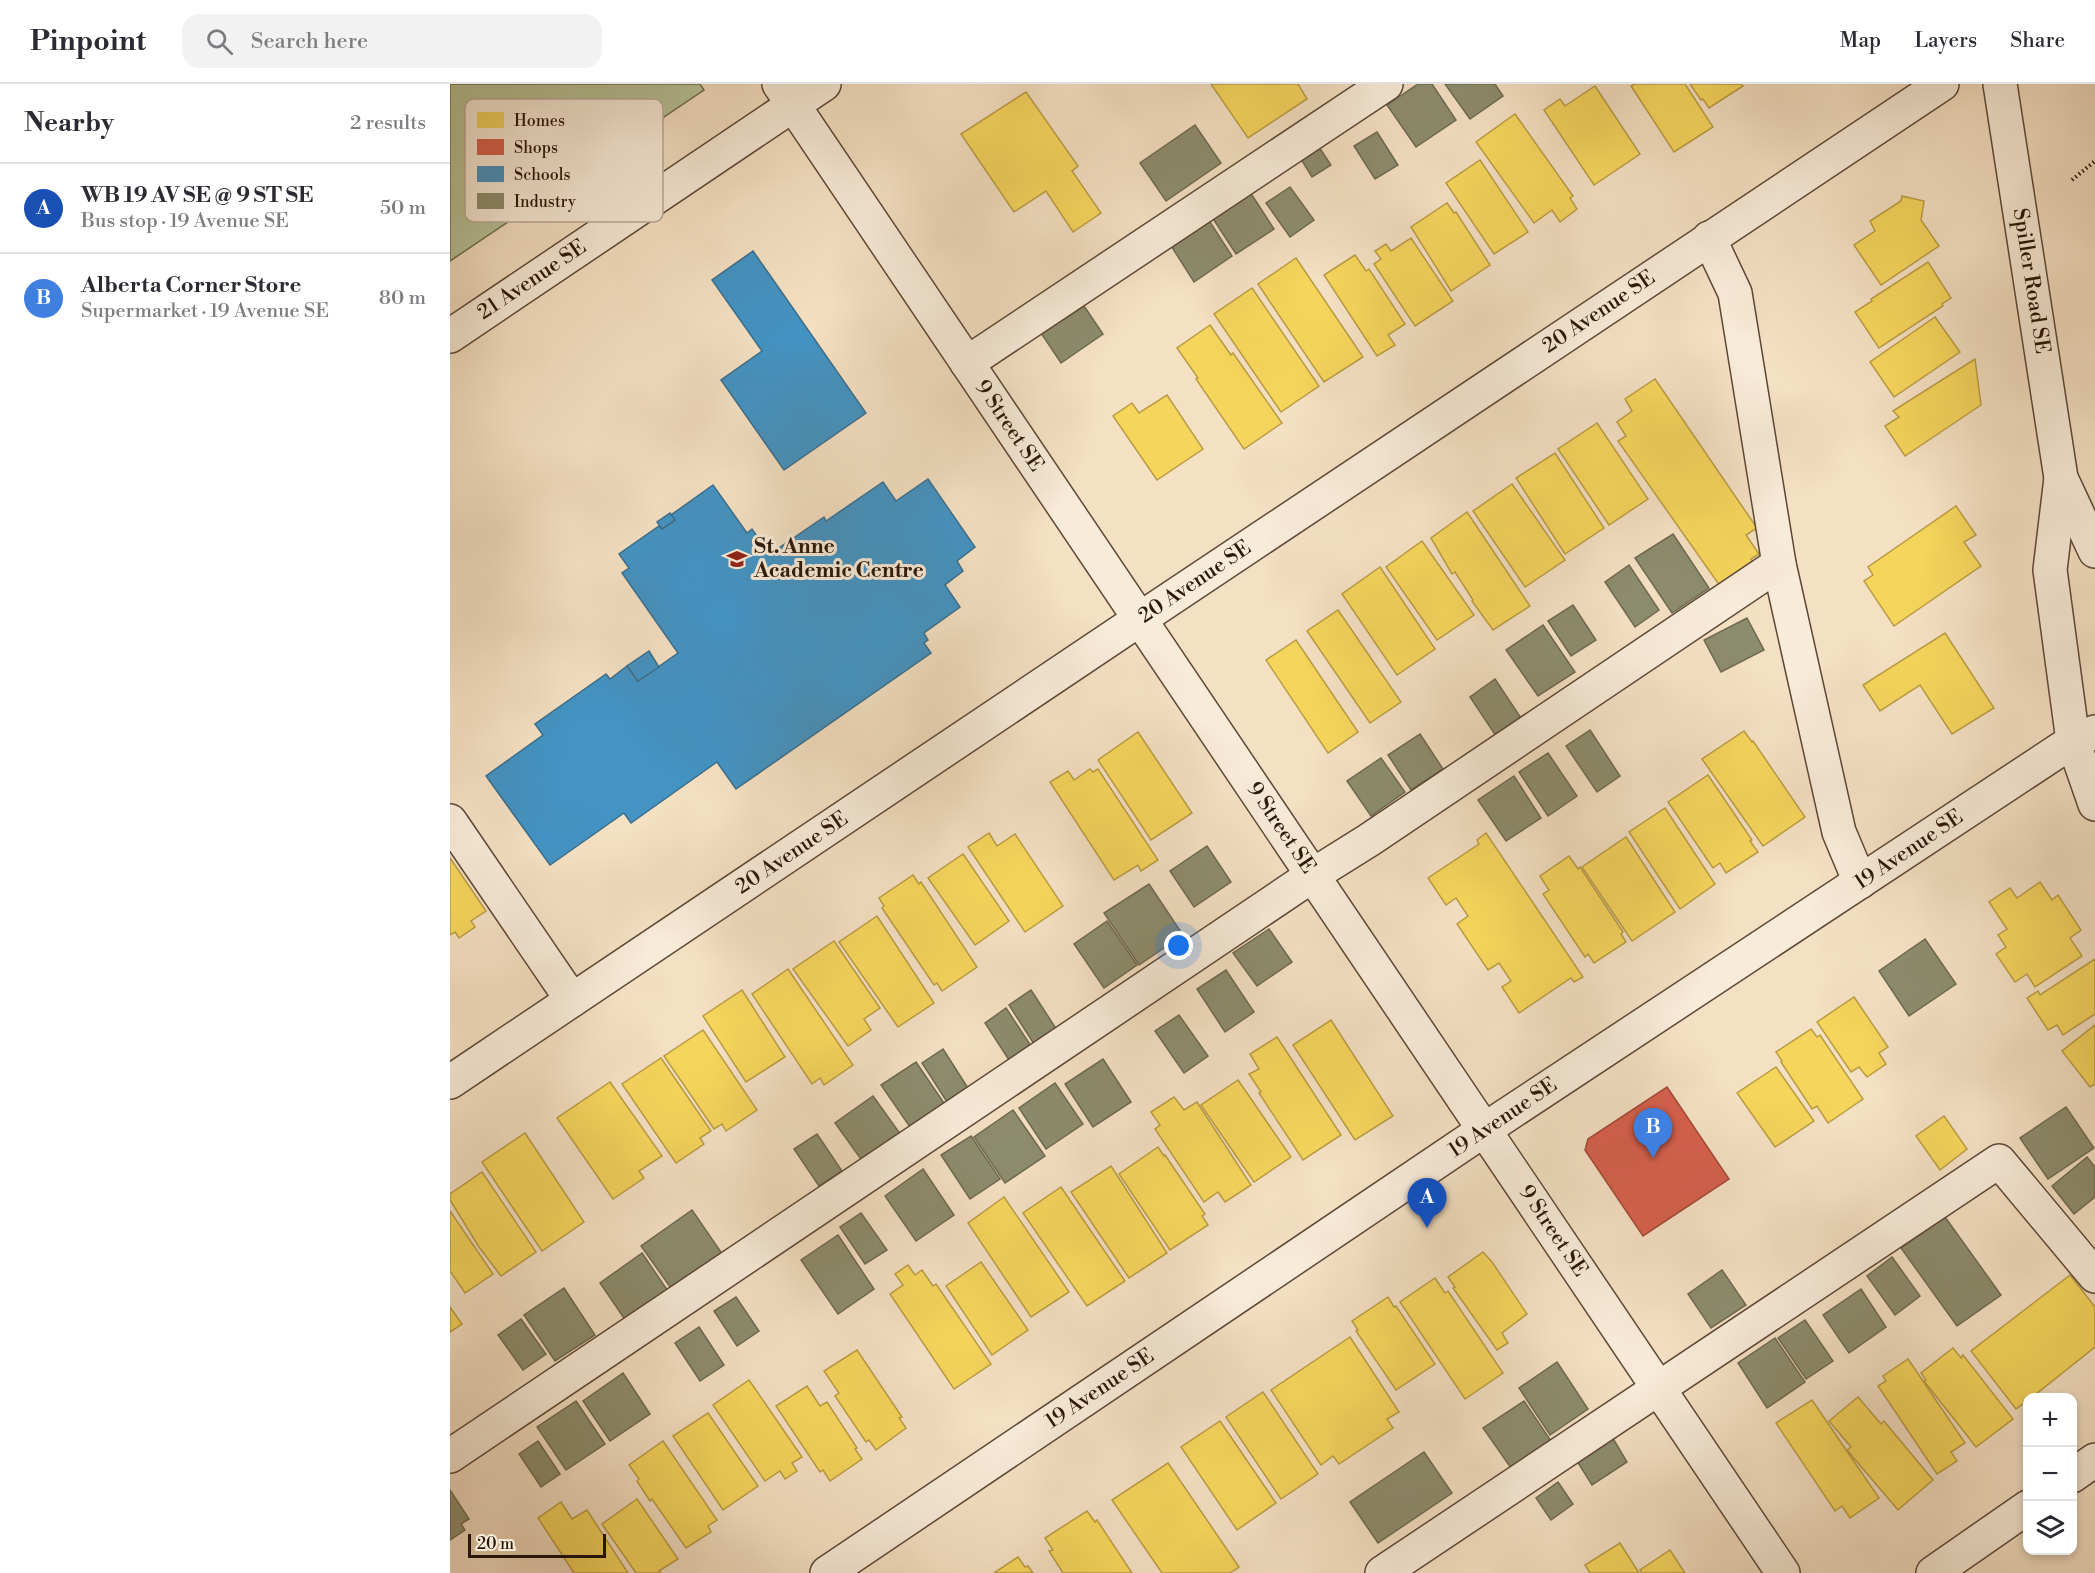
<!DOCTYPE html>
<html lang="en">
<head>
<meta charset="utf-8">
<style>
  :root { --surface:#fff; --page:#f2f2f3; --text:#2b2b33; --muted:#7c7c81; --line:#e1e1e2; --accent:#8f2418 }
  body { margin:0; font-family:"Libre Bodoni",serif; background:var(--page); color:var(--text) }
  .controls { position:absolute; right:18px; bottom:18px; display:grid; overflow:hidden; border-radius:12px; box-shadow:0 3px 9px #0003 }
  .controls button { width:54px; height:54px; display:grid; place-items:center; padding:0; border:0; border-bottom:2px solid var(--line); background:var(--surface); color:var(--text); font:30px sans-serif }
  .scale { position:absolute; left:18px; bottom:15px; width:138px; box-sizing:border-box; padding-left:6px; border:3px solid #2b1608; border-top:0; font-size:16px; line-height:21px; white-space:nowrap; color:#2b1608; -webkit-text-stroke:4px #f8ebd8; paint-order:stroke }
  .you { position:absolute; left:729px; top:862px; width:21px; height:21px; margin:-15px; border:4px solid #fff; border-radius:50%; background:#1a73e8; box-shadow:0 0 0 9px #1a73e833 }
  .badge { display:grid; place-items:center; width:39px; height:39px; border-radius:50%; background:var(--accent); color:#fff; font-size:20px; font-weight:700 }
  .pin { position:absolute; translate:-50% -50px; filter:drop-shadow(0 2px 3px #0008) }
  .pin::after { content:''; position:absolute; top:32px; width:21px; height:18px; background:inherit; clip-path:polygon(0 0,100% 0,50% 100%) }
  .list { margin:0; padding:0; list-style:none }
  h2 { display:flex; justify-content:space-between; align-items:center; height:78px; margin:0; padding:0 24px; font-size:26px }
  h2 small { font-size:20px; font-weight:400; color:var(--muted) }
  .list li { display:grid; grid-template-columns:39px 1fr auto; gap:18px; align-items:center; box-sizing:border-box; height:90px; padding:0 24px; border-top:2px solid var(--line) }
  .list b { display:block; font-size:22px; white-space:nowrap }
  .list p { margin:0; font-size:20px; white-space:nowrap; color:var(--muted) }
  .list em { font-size:20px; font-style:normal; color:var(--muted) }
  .icon { flex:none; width:33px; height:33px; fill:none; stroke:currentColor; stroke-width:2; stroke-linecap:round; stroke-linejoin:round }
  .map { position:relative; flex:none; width:1645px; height:1489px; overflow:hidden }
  header { display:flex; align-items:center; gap:36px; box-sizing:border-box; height:84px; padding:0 30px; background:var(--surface); border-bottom:2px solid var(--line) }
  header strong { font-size:28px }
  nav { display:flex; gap:33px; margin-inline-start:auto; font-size:21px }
  .search { width:420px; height:54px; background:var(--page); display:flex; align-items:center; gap:15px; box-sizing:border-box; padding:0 21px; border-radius:18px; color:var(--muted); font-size:22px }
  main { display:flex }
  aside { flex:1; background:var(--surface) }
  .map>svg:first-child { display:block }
  .green { fill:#b6c398; stroke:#706c50; stroke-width:1.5 }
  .homes { fill:#f6d55c; stroke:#b99c43; stroke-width:1.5 }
  .shops { fill:#d6604d; stroke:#a34a38; stroke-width:1.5 }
  .schools { fill:#4393c3; stroke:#3c6e8b; stroke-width:1.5 }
  .industry { fill:#8c8c6e; stroke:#6f694f; stroke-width:1.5 }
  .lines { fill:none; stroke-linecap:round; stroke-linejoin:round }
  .minor-casing { stroke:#5d4837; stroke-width:36 }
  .path { stroke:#2b1608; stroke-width:4; stroke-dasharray:1.5 3; stroke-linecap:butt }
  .minor { stroke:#f8ebd8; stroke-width:33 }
  .labels { text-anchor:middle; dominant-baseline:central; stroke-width:6; stroke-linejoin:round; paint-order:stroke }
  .street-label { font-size:21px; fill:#2b1608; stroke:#f8ebd8 }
  .poi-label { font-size:21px; font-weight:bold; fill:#2b1608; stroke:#f8ebd8; text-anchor:start }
  .key { fill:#f8ebd8; stroke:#baab9a; stroke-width:1.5 }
  .key-label { font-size:16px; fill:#2b1608 }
</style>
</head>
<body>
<header>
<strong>Pinpoint</strong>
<div class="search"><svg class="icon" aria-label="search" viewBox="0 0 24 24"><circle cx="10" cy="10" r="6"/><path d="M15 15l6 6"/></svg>Search here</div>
<nav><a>Map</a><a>Layers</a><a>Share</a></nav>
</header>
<main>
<aside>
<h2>Nearby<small>2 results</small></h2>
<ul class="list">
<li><span class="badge" style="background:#1a4fb4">A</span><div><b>WB 19 AV SE @ 9 ST SE</b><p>Bus stop · 19 Avenue SE</p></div><em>50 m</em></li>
<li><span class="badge" style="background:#3f7fe0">B</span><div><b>Alberta Corner Store</b><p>Supermarket · 19 Avenue SE</p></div><em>80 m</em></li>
</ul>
</aside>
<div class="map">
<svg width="1645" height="1489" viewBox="0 0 1645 1489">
  <rect width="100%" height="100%" fill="#f4e0c3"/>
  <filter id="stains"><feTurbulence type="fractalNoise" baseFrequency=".00333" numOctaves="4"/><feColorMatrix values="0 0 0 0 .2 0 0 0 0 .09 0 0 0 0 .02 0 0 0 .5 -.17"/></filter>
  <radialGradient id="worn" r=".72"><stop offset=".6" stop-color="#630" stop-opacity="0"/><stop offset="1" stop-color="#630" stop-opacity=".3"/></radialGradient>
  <polygon class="green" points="0,0 250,0 254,6 0,177"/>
  <g class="homes">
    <polygon points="761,0 848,0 857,15 798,54"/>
    <polygon points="1185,0 1235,0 1263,43 1224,68 1181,2"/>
    <polygon points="1240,0 1291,0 1293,2 1259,24 1253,15 1251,16"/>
    <polygon points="1145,2 1190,70 1144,101 1094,26 1110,15 1115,22"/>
    <polygon points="576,8 628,82 622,87 651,129 623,148 596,107 564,128 511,50"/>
    <polygon points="1065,30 1123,112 1120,114 1127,125 1110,138 1102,126 1084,139 1026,58"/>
    <polygon points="1030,76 1078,148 1044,170 996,99"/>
    <polygon points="1452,112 1474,117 1471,136 1489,162 1431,201 1404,161 1425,147 1420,137 1451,117"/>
    <polygon points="997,119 1004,129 1006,128 1040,181 1001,207 961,143"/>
    <polygon points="961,154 1003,217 965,242 924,180 931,175 925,167 936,160 941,167"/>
    <polygon points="905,171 916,187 919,185 955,240 938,251 945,261 927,272 874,191"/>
    <polygon points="846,174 913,273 874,298 808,200"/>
    <polygon points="1478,178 1501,214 1492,220 1493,222 1429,264 1405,228 1422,217 1421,215"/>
    <polygon points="802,204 869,302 831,328 764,230"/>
    <polygon points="1485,233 1510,268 1444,313 1420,278"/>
    <polygon points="760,241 781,271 783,269 832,339 794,365 746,295 748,294 727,264"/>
    <polygon points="1525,275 1531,321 1455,372 1435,342 1449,333 1443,327"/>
    <polygon points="1205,295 1307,444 1296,451 1309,470 1301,475 1304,479 1270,502 1168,357 1176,352 1167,338 1182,327 1175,315"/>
    <polygon points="717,311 753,365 707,396 663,332 682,319 689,329"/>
    <polygon points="1147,339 1198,415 1159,441 1108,365"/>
    <polygon points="1105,369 1154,444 1115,470 1066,394"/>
    <polygon points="1062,400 1115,476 1075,503 1023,427"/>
    <polygon points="1506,422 1526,451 1514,458 1531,482 1444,542 1414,497 1423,491 1418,483"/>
    <polygon points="1017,428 1080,522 1043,546 1022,517 1023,516 1005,488 1002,490 981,454"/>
    <polygon points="972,457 1024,531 987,556 936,483"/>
    <polygon points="930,483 985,565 947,591 892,510"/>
    <polygon points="888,526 951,618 920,639 857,547"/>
    <polygon points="1495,549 1544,624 1502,650 1470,601 1430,627 1413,601"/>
    <polygon points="846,556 908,648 878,669 816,576"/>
    <polygon points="1294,647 1302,658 1303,657 1355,733 1313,762 1252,675"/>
    <polygon points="688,648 742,729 701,756 648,676"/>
    <polygon points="640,685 643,688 648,685 708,776 691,787 688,781 664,796 600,698 618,687 624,696"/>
    <polygon points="1258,691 1302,756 1300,757 1308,768 1276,789 1270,779 1263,784 1218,718"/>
    <polygon points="1215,724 1265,800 1230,825 1179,748"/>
    <polygon points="539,749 547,762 565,750 613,822 575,848 518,763"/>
    <polygon points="1036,749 1133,893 1124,898 1121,894 1069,929 1052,903 1061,897 1049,879 1038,886 1007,840 1018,832 1006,814 996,821 978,794 1029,760 1027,756"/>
    <polygon points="1176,753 1225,828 1182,857 1132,783"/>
    <polygon points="513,770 559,837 525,861 478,794"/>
    <polygon points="1119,772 1128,785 1130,783 1173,848 1171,850 1176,858 1144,879 1138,870 1135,873 1093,810 1099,806 1090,792"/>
    <polygon points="0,774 36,827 21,837 25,843 9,854 5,848 0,851"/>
    <polygon points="463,791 469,800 471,798 527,883 492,907 487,899 484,901 432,824 434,822 429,814"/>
    <polygon points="1590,798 1602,816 1608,811 1631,846 1620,854 1632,872 1585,903 1577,890 1565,898 1546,870 1556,863 1548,851 1557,845 1539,818 1560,804 1567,814"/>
    <polygon points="427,832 484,919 448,943 389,858"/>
    <polygon points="384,857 430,924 414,935 421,946 398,962 343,885"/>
    <polygon points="1645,875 1645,930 1613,951 1607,941 1598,946 1577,914 1588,907 1590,911"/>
    <polygon points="338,885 403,981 374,1001 370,994 362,1000 302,910"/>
    <polygon points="292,906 335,973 296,998 253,932"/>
    <polygon points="1404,913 1438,963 1429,969 1436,980 1417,993 1409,983 1401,988 1367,938"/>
    <polygon points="881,936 943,1032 905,1056 843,961"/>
    <polygon points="1645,941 1645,1000 1640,1003 1612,967"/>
    <polygon points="1361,945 1367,953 1370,951 1413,1015 1378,1039 1367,1022 1362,1025 1331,978 1332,977 1326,968"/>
    <polygon points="253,946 307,1026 276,1047 272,1040 264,1045 214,972"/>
    <polygon points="827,953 891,1051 853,1076 809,1009 811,1008 799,990 809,985 800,970"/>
    <polygon points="211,974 261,1047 250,1054 254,1060 226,1079 172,1000"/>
    <polygon points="1326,983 1364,1037 1325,1063 1287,1009"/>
    <polygon points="788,996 841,1073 804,1098 751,1021"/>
    <polygon points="160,998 212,1072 189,1087 194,1094 163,1115 107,1034"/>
    <polygon points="724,1013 734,1026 747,1018 801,1101 775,1118 768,1108 754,1118 705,1045 710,1041 701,1028"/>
    <polygon points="1494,1032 1517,1065 1490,1086 1466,1052"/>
    <polygon points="75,1049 134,1138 92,1167 32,1078"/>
    <polygon points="708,1063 714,1072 715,1071 755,1130 752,1132 758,1141 720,1166 669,1090"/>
    <polygon points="661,1082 717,1169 679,1194 621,1108"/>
    <polygon points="32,1088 86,1168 51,1192 29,1163 0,1116 0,1110"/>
    <polygon points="611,1103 675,1197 637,1222 573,1129"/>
    <polygon points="554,1113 619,1208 581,1233 518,1139"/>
    <polygon points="0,1127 43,1190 15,1209 0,1187"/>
    <polygon points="1033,1168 1042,1178 1077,1230 1052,1249 1058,1259 1047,1266 1003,1204 1005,1203 998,1193"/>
    <polygon points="531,1178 578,1246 542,1271 496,1202"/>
    <polygon points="458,1181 465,1191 472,1186 483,1202 486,1200 541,1280 504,1305 440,1210 453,1201 445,1190"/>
    <polygon points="1620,1191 1645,1223 1645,1263 1581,1314 1578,1314 1578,1316 1566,1325 1521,1267"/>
    <polygon points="985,1194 995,1209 998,1207 1053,1289 1015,1315 950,1218"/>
    <polygon points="938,1213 944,1223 946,1222 985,1280 946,1306 906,1247 908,1246 902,1237"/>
    <polygon points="0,1223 12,1240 0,1248"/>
    <polygon points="900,1253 949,1328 937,1335 943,1344 889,1380 883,1372 871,1381 821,1306"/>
    <polygon points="1503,1264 1511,1274 1513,1271 1563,1335 1526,1363 1474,1297 1476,1296 1471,1289"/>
    <polygon points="407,1266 452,1333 449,1334 456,1344 426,1366 419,1356 416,1358 385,1312 389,1309 374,1287"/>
    <polygon points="1458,1275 1515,1359 1501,1368 1507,1377 1487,1390 1428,1302 1436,1297 1433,1292"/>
    <polygon points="299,1296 352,1373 342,1379 347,1387 335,1395 330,1387 315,1397 263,1321"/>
    <polygon points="357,1302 370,1322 377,1318 407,1364 405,1365 412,1375 380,1397 373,1386 370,1388 326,1322"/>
    <polygon points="813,1308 868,1390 831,1415 776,1333"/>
    <polygon points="1408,1313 1431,1340 1434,1337 1483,1396 1448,1426 1397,1366 1401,1363 1379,1337"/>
    <polygon points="1362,1316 1429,1414 1400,1434 1392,1422 1385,1427 1326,1339"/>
    <polygon points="258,1329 308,1402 273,1426 223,1352"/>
    <polygon points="770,1337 826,1419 787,1446 731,1363"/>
    <polygon points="213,1357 267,1436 258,1442 261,1448 236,1464 202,1415 200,1417 187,1397 189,1395 179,1381"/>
    <polygon points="718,1379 789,1483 780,1489 712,1489 662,1416"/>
    <polygon points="187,1415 228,1475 209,1487 211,1489 186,1489 152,1440"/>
    <polygon points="111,1418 122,1435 137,1426 178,1489 124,1489 88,1434"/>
    <polygon points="637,1427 645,1438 647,1436 682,1489 613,1489 599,1467 603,1466 595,1454"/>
    <polygon points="1170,1459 1189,1489 1140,1489 1135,1481"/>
    <polygon points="1220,1466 1235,1489 1192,1489 1190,1486"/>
    <polygon points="568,1473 575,1483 578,1482 583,1489 544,1489"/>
  </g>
  <polygon class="shops" points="1217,1003 1279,1095 1193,1152 1135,1066 1138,1055"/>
  <g class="schools">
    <polygon points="303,167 416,329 334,386 271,296 312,267 262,196"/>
    <polygon points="478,395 525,463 507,477 513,487 495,501 510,523 474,549 478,556 474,559 481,569 286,705 267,678 181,739 174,729 100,781 36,692 93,651 85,640 156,590 160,595 177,582 188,597 228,569 172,489 179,484 169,470 209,442 212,445 225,436 221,431 263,401 297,449 302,445 320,470 374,433 376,437 433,398 446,417"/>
    <polygon points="220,429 225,436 212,445 207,438"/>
    <polygon points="199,567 209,583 188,597 177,582"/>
  </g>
  <g class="industry">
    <polygon points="968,0 982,0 1006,36 966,63 937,21"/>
    <polygon points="995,0 1045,0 1053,12 1020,35"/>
    <polygon points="745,41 771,79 716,117 690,79"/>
    <polygon points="927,48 948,81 925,95 904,62"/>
    <polygon points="867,60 881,81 862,93 849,72"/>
    <polygon points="840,103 864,136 840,153 816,119"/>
    <polygon points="798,105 824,145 786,170 760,130"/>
    <polygon points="756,132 782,172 744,198 718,157"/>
    <polygon points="634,222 653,250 611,279 591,249"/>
    <polygon points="1223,450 1259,504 1222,529 1185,474"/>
    <polygon points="1179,481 1209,526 1185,543 1155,498"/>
    <polygon points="1123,521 1146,556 1121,572 1098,537"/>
    <polygon points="1297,534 1314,566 1271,588 1254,556"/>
    <polygon points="1093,541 1125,588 1088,612 1056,566"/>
    <polygon points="1045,595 1071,634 1046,652 1020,613"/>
    <polygon points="1140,646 1170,692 1147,708 1116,662"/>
    <polygon points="970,650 993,685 961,706 938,671"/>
    <polygon points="1098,669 1127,712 1098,732 1069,688"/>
    <polygon points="931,674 955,708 921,732 897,697"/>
    <polygon points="1064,692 1091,734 1056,757 1028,716"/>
    <polygon points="757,762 781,798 744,823 720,787"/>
    <polygon points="699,800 733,851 689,881 654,829"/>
    <polygon points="657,837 687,881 654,904 624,860"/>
    <polygon points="819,845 842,878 807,902 783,869"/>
    <polygon points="1475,855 1506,900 1459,932 1429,887"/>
    <polygon points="776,886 804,928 775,948 747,905"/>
    <polygon points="581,906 607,946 584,960 559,921"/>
    <polygon points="556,924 581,962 559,976 535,939"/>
    <polygon points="729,931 758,972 734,989 705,947"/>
    <polygon points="493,965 518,1004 497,1018 472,979"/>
    <polygon points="653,975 681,1018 643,1043 615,1000"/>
    <polygon points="466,978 494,1019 460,1043 431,1001"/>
    <polygon points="605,999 633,1040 596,1065 569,1024"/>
    <polygon points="423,1012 451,1051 413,1078 385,1039"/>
    <polygon points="1616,1023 1644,1064 1598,1095 1570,1054"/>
    <polygon points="563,1026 595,1072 555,1099 524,1053"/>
    <polygon points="367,1050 392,1087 369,1102 344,1065"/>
    <polygon points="521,1052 550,1095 520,1115 491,1071"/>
    <polygon points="1637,1073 1645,1083 1645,1113 1624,1130 1602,1102"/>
    <polygon points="473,1085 504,1131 466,1157 435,1112"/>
    <polygon points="242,1126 273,1171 223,1207 191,1162"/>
    <polygon points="411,1129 437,1166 415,1180 390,1143"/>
    <polygon points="1495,1133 1551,1211 1507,1242 1451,1164"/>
    <polygon points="388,1151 424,1205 388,1230 351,1176"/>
    <polygon points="192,1169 222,1213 180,1243 150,1199"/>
    <polygon points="1442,1173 1470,1212 1445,1231 1417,1192"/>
    <polygon points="1272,1186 1296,1221 1261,1244 1238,1210"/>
    <polygon points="114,1204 145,1251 105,1277 74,1231"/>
    <polygon points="1411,1205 1436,1243 1399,1269 1373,1231"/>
    <polygon points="286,1213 309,1247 287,1262 264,1227"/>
    <polygon points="71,1235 96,1270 73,1286 48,1251"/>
    <polygon points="1355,1236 1383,1277 1356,1295 1328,1254"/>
    <polygon points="249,1243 274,1281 250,1297 225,1259"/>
    <polygon points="1325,1254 1355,1298 1317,1324 1288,1279"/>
    <polygon points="1107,1278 1138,1325 1100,1351 1069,1304"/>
    <polygon points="173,1289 200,1330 160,1357 133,1317"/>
    <polygon points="126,1317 155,1360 116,1386 87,1343"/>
    <polygon points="1074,1317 1101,1357 1061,1384 1033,1344"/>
    <polygon points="1161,1351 1177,1378 1142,1401 1125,1374"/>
    <polygon points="88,1357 110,1390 91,1403 69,1370"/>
    <polygon points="974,1368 1002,1409 928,1459 900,1418"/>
    <polygon points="1108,1398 1123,1420 1101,1436 1086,1414"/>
    <polygon points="0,1406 19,1435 11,1440 15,1446 0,1456"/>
  </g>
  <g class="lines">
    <g class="minor-casing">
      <g id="minor">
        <polyline points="329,0 1333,1489"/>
        <polyline points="1550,0 1611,394 1645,467"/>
        <polyline points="1259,154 1285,209 1329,480 1389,748 1410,798"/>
        <polyline points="0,252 374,0"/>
        <polyline points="517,279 936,0"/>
        <polyline points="1611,394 1600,486 1623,657 1645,720"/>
        <polyline points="0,737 122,916"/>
        <polyline points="0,998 690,535 1492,0"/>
        <polyline points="0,1372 863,791 919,756 1329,480"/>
        <polyline points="1622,1392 1645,1376"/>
        <polyline points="377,1489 1034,1046 1623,657 1645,648"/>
        <polyline points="932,1489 1549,1077 1645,1192"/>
        <polyline points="1483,1489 1578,1423"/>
      </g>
    </g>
    <polyline class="path" points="1622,96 1645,77"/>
    <use href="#minor" class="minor"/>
  </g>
  <defs>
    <g id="school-bare" transform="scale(1.62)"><path d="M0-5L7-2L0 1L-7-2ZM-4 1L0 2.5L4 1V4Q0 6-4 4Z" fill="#8f2418" stroke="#f8ebd8" stroke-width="2.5" paint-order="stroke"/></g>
  </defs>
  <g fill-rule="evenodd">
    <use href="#school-bare" x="287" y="475"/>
  </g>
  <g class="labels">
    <g class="street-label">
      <text transform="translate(82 196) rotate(-34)">21 Avenue SE</text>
      <text transform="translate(1581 197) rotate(81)">Spiller Road SE</text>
      <text transform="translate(1149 228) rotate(-34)">20 Avenue SE</text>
      <text transform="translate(559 342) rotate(56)">9 Street SE</text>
      <text transform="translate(745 498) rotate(-34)">20 Avenue SE</text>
      <text transform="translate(831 744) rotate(56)">9 Street SE</text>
      <text transform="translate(1459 766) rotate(-34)">19 Avenue SE</text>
      <text transform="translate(342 769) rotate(-34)">20 Avenue SE</text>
      <text transform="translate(1053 1034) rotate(-34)">19 Avenue SE</text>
      <text transform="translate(1103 1147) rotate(56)">9 Street SE</text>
      <text transform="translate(650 1305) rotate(-34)">19 Avenue SE</text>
    </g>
    <g class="poi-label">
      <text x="304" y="463">St. Anne<tspan x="304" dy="24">Academic Centre</tspan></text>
    </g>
  </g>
  <rect x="15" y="15" width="198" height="123" rx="9" class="key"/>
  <rect x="27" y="28" width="27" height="16" fill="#f6d55c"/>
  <rect x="27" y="55" width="27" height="16" fill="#d6604d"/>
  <rect x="27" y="82" width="27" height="16" fill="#4393c3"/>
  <rect x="27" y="109" width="27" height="16" fill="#8c8c6e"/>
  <g class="key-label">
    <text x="64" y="42">Homes</text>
    <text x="64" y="69">Shops</text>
    <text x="64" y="96">Schools</text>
    <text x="64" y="123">Industry</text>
  </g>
  <rect width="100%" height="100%" filter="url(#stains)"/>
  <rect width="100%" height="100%" fill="url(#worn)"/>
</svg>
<div class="controls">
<button>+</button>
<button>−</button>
<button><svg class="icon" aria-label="layers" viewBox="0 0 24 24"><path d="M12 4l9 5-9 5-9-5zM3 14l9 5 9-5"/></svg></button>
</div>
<div class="scale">20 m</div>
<div class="you"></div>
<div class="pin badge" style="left:977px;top:1144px;background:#1a4fb4">A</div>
<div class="pin badge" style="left:1203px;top:1074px;background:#3f7fe0">B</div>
</div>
</main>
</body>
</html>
